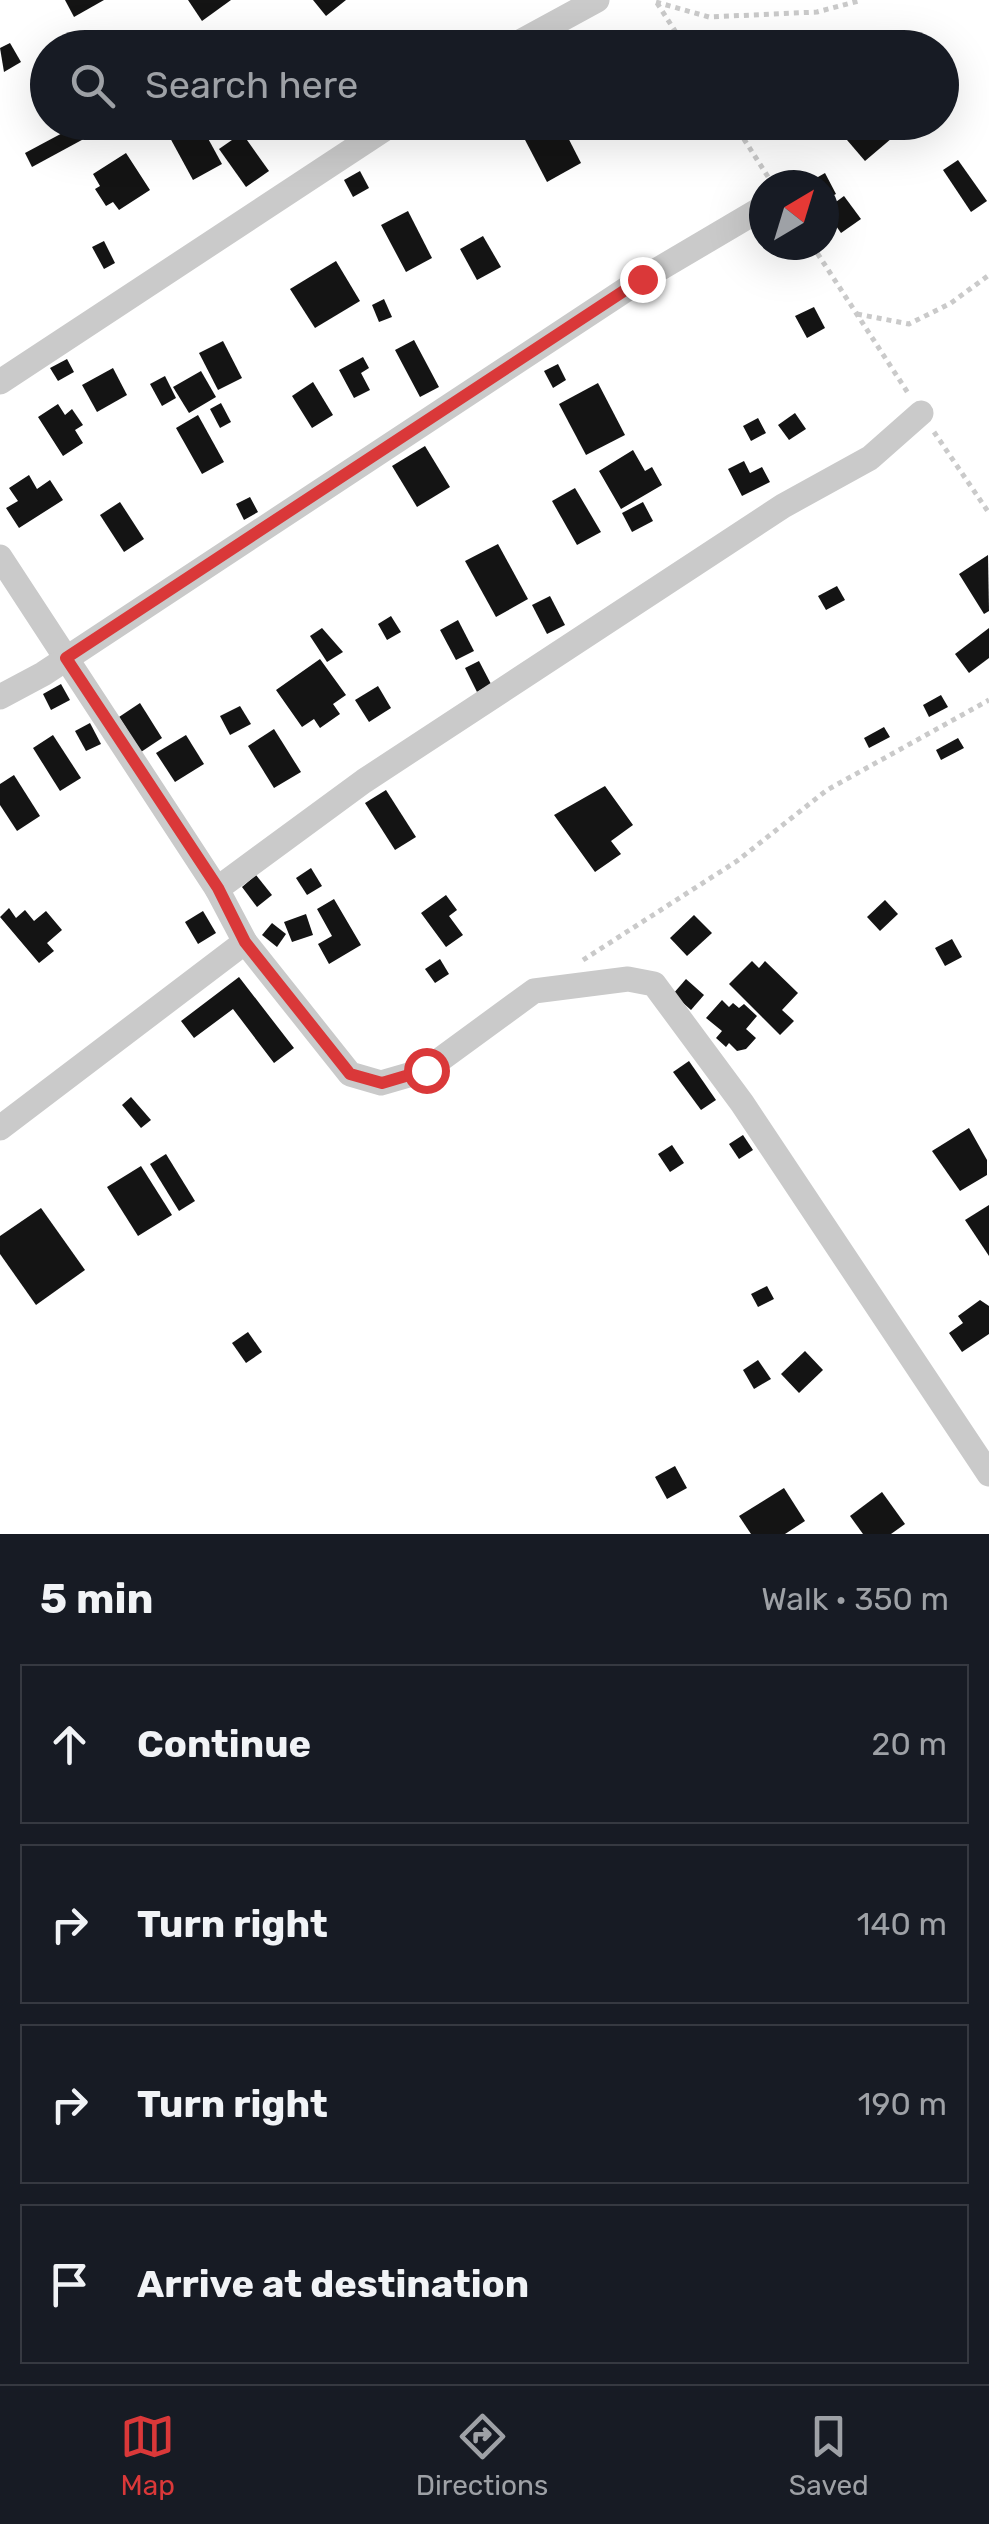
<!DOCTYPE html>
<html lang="en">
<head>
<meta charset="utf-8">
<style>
  :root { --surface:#171b24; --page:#20242c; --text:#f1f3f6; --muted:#9ea1a6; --line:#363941; --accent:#da3839 }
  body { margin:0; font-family:Rubik,sans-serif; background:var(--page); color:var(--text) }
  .compass { position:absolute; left:749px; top:170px; width:90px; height:90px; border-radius:50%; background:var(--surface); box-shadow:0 10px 40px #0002; rotate:38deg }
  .stop { position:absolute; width:30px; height:30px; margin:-22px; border:8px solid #da3839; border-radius:50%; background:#fff }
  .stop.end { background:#da3839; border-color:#fff; box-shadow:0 2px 10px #0008 }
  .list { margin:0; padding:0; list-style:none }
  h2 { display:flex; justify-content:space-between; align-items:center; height:130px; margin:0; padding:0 40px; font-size:42px }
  h2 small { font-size:32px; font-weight:400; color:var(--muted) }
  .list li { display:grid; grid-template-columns:65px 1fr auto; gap:30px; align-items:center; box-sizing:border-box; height:160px; margin:0 20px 20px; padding:0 20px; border:2px solid var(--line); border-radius:0px }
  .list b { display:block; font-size:38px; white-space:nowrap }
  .list em { font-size:32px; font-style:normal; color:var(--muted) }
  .icon { flex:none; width:55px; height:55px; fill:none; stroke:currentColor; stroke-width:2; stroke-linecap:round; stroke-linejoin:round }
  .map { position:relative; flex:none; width:989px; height:1534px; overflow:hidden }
  .search { position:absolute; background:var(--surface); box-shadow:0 10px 40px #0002; left:30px; right:30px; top:30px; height:110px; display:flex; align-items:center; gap:25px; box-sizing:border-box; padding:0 35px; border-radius:55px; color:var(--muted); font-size:38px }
  .sheet { height:850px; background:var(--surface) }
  nav { display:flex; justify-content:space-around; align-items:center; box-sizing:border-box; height:140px; border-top:2px solid var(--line); background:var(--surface); font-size:28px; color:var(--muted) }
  nav a { display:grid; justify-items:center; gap:5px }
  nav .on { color:var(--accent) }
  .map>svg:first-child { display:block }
  .building { fill:#141414 }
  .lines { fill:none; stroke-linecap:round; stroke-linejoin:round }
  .path { stroke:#cacaca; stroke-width:5; stroke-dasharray:5 5; stroke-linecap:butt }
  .street { stroke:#cacaca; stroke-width:25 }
  .route { stroke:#da3839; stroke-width:12 }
</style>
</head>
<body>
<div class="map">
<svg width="989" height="1534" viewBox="0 0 989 1534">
  <rect width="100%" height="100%" fill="#fff"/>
  <g class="building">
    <polygon points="65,0 104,0 74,17"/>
    <polygon points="188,0 231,0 202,21"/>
    <polygon points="313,0 346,0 326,16"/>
    <polygon points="10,43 21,62 4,72 0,48"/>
    <polygon points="83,122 115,122 32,167 25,153"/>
    <polygon points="199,122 222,164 193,180 169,136"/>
    <polygon points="550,122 560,122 581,163 547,182 523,136"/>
    <polygon points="582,122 601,122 606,132 591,140"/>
    <polygon points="854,122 901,122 905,127 865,161 841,133"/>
    <polygon points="242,133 269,171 246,187 219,149"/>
    <polygon points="126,153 150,190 119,210 113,202 106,206 95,189 100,186 93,174"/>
    <polygon points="958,160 987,201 971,212 943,170"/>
    <polygon points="360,171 369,188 353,197 344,180"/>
    <polygon points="825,173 836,194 824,200 824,185 811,181"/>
    <polygon points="844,196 861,219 841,233 825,210"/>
    <polygon points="408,211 432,258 406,272 381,225"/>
    <polygon points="483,236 501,267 477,280 460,249"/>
    <polygon points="104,241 115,263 104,269 92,247"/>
    <polygon points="336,261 360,301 315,328 290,289"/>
    <polygon points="384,299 392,317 379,322 372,305"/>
    <polygon points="814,307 825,328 807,338 795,316"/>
    <polygon points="414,340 439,387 420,397 395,350"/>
    <polygon points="223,341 242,378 218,390 199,353"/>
    <polygon points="363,357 369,368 361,373 370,390 354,398 339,370"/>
    <polygon points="67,359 74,372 58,381 50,368"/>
    <polygon points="558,364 566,380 553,388 544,371"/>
    <polygon points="113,368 127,395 97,412 82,385"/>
    <polygon points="201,371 216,397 189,413 173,387"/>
    <polygon points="165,376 176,398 162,406 150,384"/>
    <polygon points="313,382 333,415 312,428 292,396"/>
    <polygon points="598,383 625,435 586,455 559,404"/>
    <polygon points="221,403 231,422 220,428 210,409"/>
    <polygon points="58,404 65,415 72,409 83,425 75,430 83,443 63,456 38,417"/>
    <polygon points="795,413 806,429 789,440 778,425"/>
    <polygon points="198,415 224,462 202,474 176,428"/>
    <polygon points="758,418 766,433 751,441 743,426"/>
    <polygon points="425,446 450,487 417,507 392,466"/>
    <polygon points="633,450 645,471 652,467 662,485 621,509 599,471"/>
    <polygon points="744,461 750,473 762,467 770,482 742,496 728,469"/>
    <polygon points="29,475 37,489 50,480 63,500 19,528 6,508 18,501 9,488"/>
    <polygon points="575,488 601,532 577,545 552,501"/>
    <polygon points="250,497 258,512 244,520 236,504"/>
    <polygon points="120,502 144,539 124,552 100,515"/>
    <polygon points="643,502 653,521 632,532 622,513"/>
    <polygon points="498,544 528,599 496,617 465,561"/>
    <polygon points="988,555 989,611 984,614 959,574"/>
    <polygon points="837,586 845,600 826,610 818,596"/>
    <polygon points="550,596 565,625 547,634 532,605"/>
    <polygon points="391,616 401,632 387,640 378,624"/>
    <polygon points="458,620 474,651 456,660 440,630"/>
    <polygon points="322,628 343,652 327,662 310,636"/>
    <polygon points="989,628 989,658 969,673 955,654"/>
    <polygon points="320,659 346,695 333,704 340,714 320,728 314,719 302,727 276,690"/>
    <polygon points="479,661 491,684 477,692 465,668"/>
    <polygon points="61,684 70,700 51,710 43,694"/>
    <polygon points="378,686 391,708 369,722 355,700"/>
    <polygon points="941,695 948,707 929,717 923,705"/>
    <polygon points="140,703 162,738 141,752 119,717"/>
    <polygon points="240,706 251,724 230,735 220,716"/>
    <polygon points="90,723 101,744 86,751 75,731"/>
    <polygon points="884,727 890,737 869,748 864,738"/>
    <polygon points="274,729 301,772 274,788 248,746"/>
    <polygon points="53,735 81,778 60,791 33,748"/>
    <polygon points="186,735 204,764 175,782 156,753"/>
    <polygon points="958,738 964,748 941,760 936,750"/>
    <polygon points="14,775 40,816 17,831 0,805 0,784"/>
    <polygon points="605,786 633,825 611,841 621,854 595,872 554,815"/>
    <polygon points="386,790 416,837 395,850 365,803"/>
    <polygon points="311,868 322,886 307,895 296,878"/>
    <polygon points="256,875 272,895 257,907 242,887"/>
    <polygon points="446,895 457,910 449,916 463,935 446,947 421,913"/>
    <polygon points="334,899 361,945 329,964 318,944 332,936 317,909"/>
    <polygon points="885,900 898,914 880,931 867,917"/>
    <polygon points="9,908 16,918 25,910 34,921 46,911 62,930 47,943 54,951 39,963 0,917"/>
    <polygon points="203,911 216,933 198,944 185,922"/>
    <polygon points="306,914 313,935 292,942 284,922"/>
    <polygon points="694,915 712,933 687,956 670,938"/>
    <polygon points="272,923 286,934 277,947 262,935"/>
    <polygon points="952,939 962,957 945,966 935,948"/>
    <polygon points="440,959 449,974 435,983 425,969"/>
    <polygon points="752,961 759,968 765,961 798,993 782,1010 794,1021 780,1035 729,984"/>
    <polygon points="239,977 294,1048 274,1063 233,1009 194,1038 181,1021"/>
    <polygon points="686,979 704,995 691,1010 673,994"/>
    <polygon points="722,1000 729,1007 733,1003 739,1008 744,1004 757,1016 746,1029 756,1038 746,1049 737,1051 729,1043 726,1047 716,1038 722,1031 706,1018"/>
    <polygon points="689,1061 716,1100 701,1110 673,1072"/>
    <polygon points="131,1097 151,1120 141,1128 122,1105"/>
    <polygon points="969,1128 987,1160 987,1175 960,1191 932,1151"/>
    <polygon points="743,1135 753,1150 739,1159 729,1144"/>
    <polygon points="672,1145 684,1163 670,1172 658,1154"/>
    <polygon points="166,1154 195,1201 179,1211 150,1164"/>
    <polygon points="141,1166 172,1215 138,1236 107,1187"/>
    <polygon points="989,1205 989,1256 965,1220"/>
    <polygon points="41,1208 85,1270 36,1305 0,1254 0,1236"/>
    <polygon points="767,1286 774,1299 758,1307 751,1294"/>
    <polygon points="980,1300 989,1306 989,1334 962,1352 949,1333 963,1323 958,1316"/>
    <polygon points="248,1332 262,1352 246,1363 232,1343"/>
    <polygon points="805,1351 823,1370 799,1393 781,1374"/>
    <polygon points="758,1360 771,1379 754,1389 743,1370"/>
    <polygon points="675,1466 687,1488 667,1499 655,1477"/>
    <polygon points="784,1488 805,1521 785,1534 751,1534 739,1516"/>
    <polygon points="882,1492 905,1524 891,1534 863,1534 850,1516"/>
  </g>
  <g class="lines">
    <g class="path">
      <polyline points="656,2 709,17 817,12 862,0"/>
      <polyline points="657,3 686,48"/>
      <polyline points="733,122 772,183"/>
      <polyline points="812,245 908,393"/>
      <polyline points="857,314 909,324 951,303 989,275"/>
      <polyline points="934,432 989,513"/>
      <polyline points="583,960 737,861 827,790 989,700"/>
    </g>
    <g class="street">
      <polyline points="509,48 597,0"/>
      <polyline points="0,382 395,122"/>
      <polyline points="0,557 217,889 245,942"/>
      <polyline points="0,697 43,674 642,279 764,207"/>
      <polyline points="217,889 364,781 783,506 870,458 921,413"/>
      <polyline points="0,1128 245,942 350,1074 381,1083 426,1070 534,991 628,979 654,984 742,1103 989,1474"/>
    </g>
  </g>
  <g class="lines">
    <polyline class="route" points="426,1070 382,1083 350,1074 245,942 218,888 66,658 642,279"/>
  </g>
</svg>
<svg class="compass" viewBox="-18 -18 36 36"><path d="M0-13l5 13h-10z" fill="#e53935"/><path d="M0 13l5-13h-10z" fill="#9ea1a6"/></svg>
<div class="stop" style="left:426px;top:1070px"></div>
<div class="stop end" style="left:642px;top:279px"></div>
<div class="search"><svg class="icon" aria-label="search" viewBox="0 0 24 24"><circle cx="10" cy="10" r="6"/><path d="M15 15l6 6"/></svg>Search here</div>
</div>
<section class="sheet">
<h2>5 min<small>Walk · 350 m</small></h2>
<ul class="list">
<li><svg class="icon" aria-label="ahead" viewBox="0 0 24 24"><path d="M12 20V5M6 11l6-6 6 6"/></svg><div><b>Continue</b></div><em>20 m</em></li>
<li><svg class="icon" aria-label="right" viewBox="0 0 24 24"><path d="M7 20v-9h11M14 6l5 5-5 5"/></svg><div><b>Turn right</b></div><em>140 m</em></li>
<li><svg class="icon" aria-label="right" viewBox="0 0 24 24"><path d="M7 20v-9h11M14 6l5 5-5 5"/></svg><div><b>Turn right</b></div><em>190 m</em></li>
<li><svg class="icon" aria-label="arrive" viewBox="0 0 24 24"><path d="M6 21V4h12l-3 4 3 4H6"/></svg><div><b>Arrive at destination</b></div></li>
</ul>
</section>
<nav>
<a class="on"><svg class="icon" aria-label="map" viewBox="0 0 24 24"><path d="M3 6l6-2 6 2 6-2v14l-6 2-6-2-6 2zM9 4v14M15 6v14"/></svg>Map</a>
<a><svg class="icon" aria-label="directions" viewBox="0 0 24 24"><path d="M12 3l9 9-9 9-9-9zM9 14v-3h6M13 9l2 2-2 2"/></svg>Directions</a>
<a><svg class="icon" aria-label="saved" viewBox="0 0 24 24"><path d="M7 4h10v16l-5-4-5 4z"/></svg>Saved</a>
</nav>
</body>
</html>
